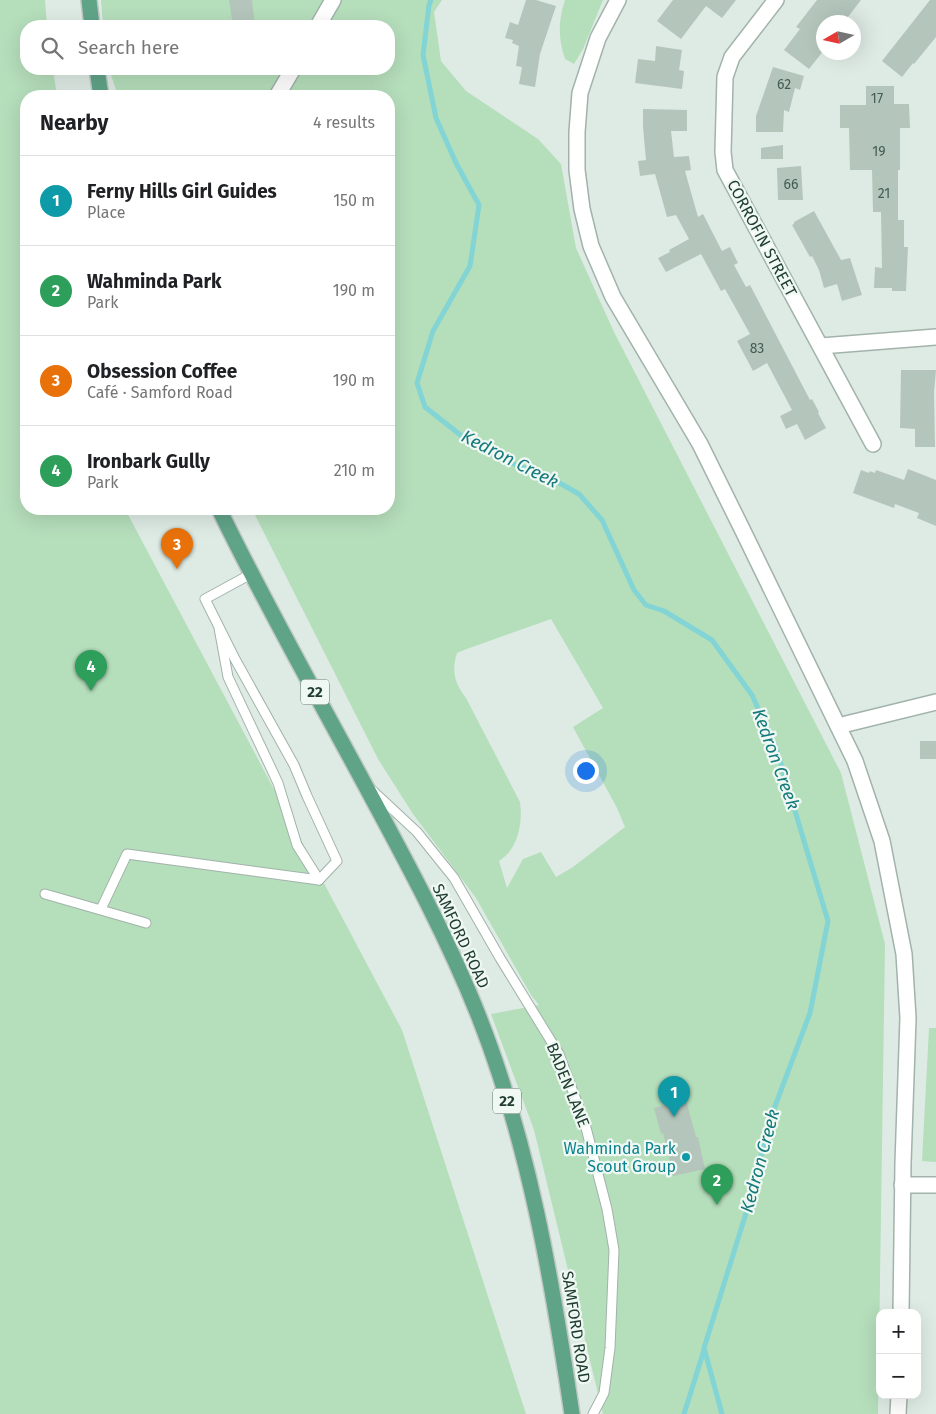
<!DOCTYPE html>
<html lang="en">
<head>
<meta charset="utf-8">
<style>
  :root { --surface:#fff; --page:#f2f2f2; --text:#202124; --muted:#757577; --line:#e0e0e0; --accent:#ea580c }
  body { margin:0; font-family:"Fira Sans",sans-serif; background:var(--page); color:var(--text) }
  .controls { position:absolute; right:15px; bottom:15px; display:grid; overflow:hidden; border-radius:10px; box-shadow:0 5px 20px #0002 }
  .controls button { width:45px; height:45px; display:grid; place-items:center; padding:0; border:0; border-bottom:1px solid var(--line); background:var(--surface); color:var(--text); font:25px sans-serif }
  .compass { position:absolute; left:816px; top:15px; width:45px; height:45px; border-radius:50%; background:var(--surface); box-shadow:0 5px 20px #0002; rotate:261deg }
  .you { position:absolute; left:585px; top:770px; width:18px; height:18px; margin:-12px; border:4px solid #fff; border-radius:50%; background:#1a73e8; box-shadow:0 0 0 8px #1a73e833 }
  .badge { display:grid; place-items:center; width:32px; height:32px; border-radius:50%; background:var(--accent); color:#fff; font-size:16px; font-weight:700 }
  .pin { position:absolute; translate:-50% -41px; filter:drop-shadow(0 1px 2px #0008) }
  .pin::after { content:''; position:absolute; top:26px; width:18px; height:15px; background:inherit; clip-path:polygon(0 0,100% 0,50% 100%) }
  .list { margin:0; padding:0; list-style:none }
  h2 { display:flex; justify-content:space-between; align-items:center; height:65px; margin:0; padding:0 20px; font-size:21px }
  h2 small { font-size:16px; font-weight:400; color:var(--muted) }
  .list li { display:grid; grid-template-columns:32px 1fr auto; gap:15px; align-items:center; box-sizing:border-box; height:90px; padding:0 20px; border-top:1px solid var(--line) }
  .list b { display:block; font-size:19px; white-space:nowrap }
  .list p { margin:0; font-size:16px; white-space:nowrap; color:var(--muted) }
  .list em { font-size:16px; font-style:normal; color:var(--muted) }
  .icon { flex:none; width:28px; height:28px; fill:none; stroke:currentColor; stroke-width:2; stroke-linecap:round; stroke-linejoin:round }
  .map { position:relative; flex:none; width:936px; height:1414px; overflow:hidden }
  .search { position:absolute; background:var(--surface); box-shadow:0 5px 20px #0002; left:20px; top:20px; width:375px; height:55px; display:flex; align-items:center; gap:12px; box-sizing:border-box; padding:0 18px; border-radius:20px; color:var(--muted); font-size:19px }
  .panel { position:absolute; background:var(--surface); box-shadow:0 5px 20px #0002; left:20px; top:90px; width:375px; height:425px; border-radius:20px }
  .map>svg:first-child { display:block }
  .green { fill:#b5debb; fill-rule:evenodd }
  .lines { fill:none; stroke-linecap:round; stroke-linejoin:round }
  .stream { stroke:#82d4d5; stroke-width:5 }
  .building { fill:#b4c6bc }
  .service-casing { stroke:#a1b3aa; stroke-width:11 }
  .minor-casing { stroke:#a1b3aa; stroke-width:18 }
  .primary-casing { stroke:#c0c8c5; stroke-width:18 }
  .service { stroke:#fff; stroke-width:9 }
  .minor { stroke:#fff; stroke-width:15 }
  .primary { stroke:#60a488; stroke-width:15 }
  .culture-dot { fill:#0f9aa8; stroke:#eff8f2; stroke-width:2 }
  .labels { text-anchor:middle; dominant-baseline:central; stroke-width:4.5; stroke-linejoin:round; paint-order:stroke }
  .number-label { font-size:14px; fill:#445e53 }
  .shield { fill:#eff8f2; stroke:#5d746a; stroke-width:1 }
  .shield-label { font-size:15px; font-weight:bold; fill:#1f3c30 }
  .street-label { font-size:16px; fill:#1f3c30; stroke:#eff8f2 }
  .culture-label { font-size:16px; fill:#0d838f; stroke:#eff8f2; text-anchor:end }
  .water-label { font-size:18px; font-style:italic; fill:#15797b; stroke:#eff8f2 }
</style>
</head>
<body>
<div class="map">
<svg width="936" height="1414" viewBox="0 0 936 1414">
  <rect width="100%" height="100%" fill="#deebe4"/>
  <g class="green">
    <polygon points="0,0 45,0 47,26 26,26 26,69 53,69 57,96 26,96 26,509 125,509 402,1030 526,1414 0,1414"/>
    <path d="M 101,0 L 442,0 L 434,12 L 441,61 L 466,91 L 538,139 L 561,164 L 576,248 L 614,332 L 841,773 L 885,944 L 878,1414 L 603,1414 L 534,1130 L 491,1014 L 539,1005 L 531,995 L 476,898 L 413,814 L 378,759 L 252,509 L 389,509 L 389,96 L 118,96 L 109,69 L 389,69 L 389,26 L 103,26 ZM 551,619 L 603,708 L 573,727 L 617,808 L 625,827 L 573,867 L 556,877 L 541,852 L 523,859 L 507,888 L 499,861 C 518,849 523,824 520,802 L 466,698 C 455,684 451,671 457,653 L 464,650 Z"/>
    <path d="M 565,0 L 603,0 L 583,49 L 574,64 L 565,59 C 558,38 558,21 565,0 Z"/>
    <polygon points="929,1028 936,1028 936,1162 922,1161"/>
  </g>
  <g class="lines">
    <g class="stream">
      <polyline points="431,0 429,5 423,55 436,118 456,163 479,205 470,266 433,331 417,383 425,407 463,437 503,460 549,477 579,494 602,520 634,590 646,605 664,611 712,640 752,695 777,751 828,921 810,1013 771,1117 747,1210 704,1348 722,1414"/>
      <polyline points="684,1414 704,1350"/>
    </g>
  </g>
  <g class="building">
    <polygon points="229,0 252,0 255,26 233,26"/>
    <polygon points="526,0 536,0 556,6 540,54 535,87 519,84 522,67 516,66 519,46 512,43 513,40 505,38 510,22 518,25"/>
    <polygon points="673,0 736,0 722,18 706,6 681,39 657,21"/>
    <polygon points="817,0 861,0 844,22 824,22 824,50 809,69 784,50 800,29 796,27"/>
    <polygon points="930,0 936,0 936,37 914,64 913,63 902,77 882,61"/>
    <polygon points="656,46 682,50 679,70 684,71 682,89 635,83 638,59 655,61"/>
    <polygon points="773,67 804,76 800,90 795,88 789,112 784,110 783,132 756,132 756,116"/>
    <polygon points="866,86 894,86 894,104 909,104 910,128 900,128 900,170 898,170 898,220 904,220 904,247 908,247 906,291 892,291 892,288 874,288 875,267 882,268 881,212 873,212 872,170 850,170 849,128 840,128 840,105 866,105"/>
    <polygon points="643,109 687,110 687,131 671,131 674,157 689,156 691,170 685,171 698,217 703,214 722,251 730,247 738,263 734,265 746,287 750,285 810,400 812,399 819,412 818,413 826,428 805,440 797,424 786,429 780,416 792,410 767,363 753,371 737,341 750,334 725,289 721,291 701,254 666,272 658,258 670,252 669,250 689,239 676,215 667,217 655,174 640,176 638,161 646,160 643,127"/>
    <polygon points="783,145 783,159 761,159 761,148"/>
    <polygon points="801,166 803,200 778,200 777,168"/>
    <polygon points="814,211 841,260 850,258 862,295 842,301 837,284 824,288 819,270 812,256 810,257 792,225 794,224 794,222"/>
    <polygon points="901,370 936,370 934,392 935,447 915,447 915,429 900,428"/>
    <polygon points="908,469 936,480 936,526 917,518 919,513 895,504 894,508 853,493 861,470 869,473 870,471 875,473 876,470 904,480"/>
    <rect x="920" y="741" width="16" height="18"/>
    <polygon points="686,1100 696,1137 698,1137 705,1169 673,1176 663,1133 661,1134 654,1108"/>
  </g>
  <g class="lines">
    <g class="service-casing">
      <g id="service">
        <polyline points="219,628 228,677 278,783 297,845 319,880 337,861 307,796 294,765 235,659 205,599 251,574"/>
        <polyline points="373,791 417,832 454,878 500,958 559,1054 585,1124 607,1209 614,1250 610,1348 604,1393 593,1414"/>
        <polyline points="45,894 146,923"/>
        <polyline points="101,909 127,854 319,880"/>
      </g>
    </g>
    <g class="minor-casing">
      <g id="minor">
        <polyline points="618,0 598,38 580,93 577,132 577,170 582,209 591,246 613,297 700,444 743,531 855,761 882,841 904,954 908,1018 903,1163 901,1313"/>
        <polyline points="776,0 732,57 725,77 723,152 725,170 873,444"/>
        <polyline points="318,26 333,0"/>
        <polyline points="277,96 293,69"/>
        <polyline points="821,346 936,337"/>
        <polyline points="838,726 936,702"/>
        <polyline points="902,1185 936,1185"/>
        <polyline points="898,1414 899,1395"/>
      </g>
    </g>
    <g class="primary-casing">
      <g id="primary">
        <polyline points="89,0 92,26"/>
        <polyline points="97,69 101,96"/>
        <path d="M 219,509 C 264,602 315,692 364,783 C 405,859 447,936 479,1017 C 529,1144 552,1280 572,1414"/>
      </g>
    </g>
    <use href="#service" class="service"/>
    <use href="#minor" class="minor"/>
    <use href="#primary" class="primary"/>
  </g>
  <circle class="culture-dot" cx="686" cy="1157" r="5"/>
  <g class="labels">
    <g class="number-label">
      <text x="784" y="84">62</text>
      <text x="877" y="98">17</text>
      <text x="879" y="151">19</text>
      <text x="791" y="184">66</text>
      <text x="884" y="193">21</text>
      <text x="757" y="348">83</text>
    </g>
    <g class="shield">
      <rect x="301" y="679.5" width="28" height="25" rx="4"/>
      <rect x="493" y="1088.5" width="28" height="25" rx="4"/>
    </g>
    <g class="shield-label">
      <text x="315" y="692">22</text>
      <text x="507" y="1101">22</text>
    </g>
    <g class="street-label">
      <text transform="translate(762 238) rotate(62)">CORROFIN STREET</text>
      <text transform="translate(461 936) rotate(65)">SAMFORD ROAD</text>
      <text transform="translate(568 1085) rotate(68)">BADEN LANE</text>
      <text transform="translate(576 1327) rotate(81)">SAMFORD ROAD</text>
    </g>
    <g class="culture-label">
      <text x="676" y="1148">Wahminda Park<tspan x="676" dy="18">Scout Group</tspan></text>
    </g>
    <g class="water-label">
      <text transform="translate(510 459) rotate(27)">Kedron Creek</text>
      <text transform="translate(776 759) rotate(70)">Kedron Creek</text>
      <text transform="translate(760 1161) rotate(-75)">Kedron Creek</text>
    </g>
  </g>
</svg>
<div class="controls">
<button>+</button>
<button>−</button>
</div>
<svg class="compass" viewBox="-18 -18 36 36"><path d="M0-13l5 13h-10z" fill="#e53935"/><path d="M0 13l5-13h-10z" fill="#757577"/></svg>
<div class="you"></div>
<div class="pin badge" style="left:674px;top:1117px;background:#0f9aa8">1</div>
<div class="pin badge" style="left:717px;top:1205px;background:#2e9e5b">2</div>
<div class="pin badge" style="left:177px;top:569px;background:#e8710a">3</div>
<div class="pin badge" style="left:91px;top:691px;background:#2e9e5b">4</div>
<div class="search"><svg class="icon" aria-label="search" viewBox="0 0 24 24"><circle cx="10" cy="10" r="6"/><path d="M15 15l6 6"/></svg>Search here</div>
<section class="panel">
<h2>Nearby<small>4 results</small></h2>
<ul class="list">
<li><span class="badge" style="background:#0f9aa8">1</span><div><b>Ferny Hills Girl Guides</b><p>Place</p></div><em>150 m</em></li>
<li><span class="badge" style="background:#2e9e5b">2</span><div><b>Wahminda Park</b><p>Park</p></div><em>190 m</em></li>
<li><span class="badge" style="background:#e8710a">3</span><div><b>Obsession Coffee</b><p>Café · Samford Road</p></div><em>190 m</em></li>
<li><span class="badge" style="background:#2e9e5b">4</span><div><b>Ironbark Gully</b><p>Park</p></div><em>210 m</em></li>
</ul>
</section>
</div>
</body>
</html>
